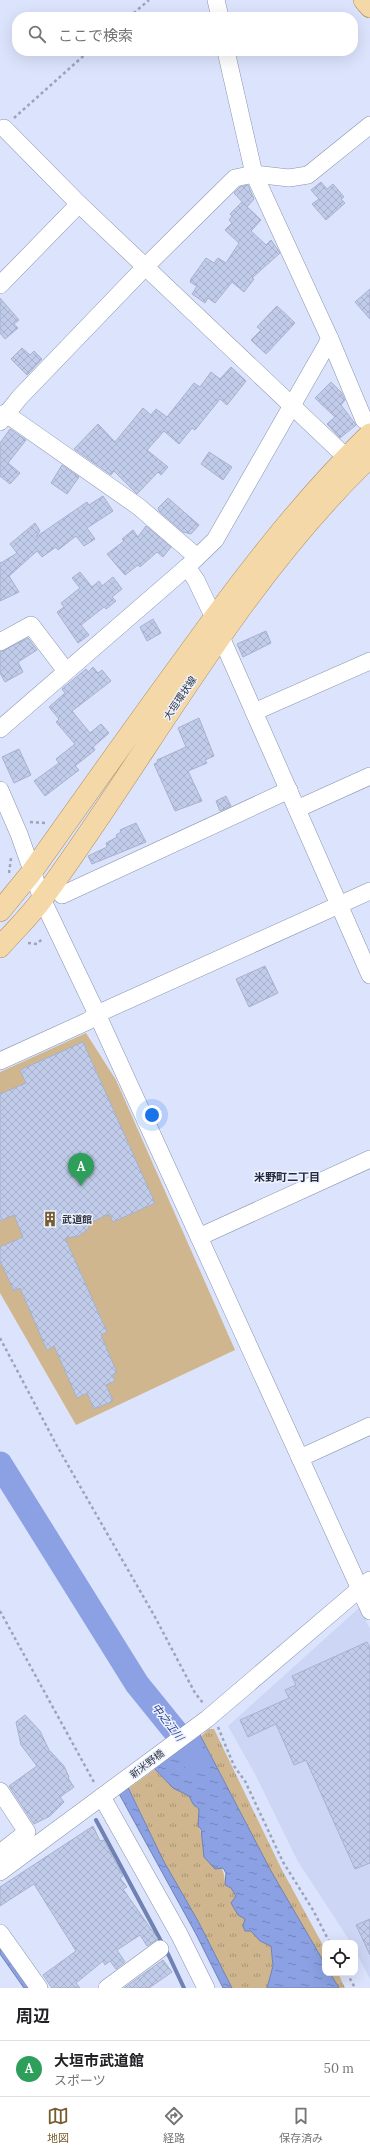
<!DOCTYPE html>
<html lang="ja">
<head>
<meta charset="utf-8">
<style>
  :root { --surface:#fff; --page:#f2f2f2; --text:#202124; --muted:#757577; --line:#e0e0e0; --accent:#775c2e }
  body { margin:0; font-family:Lora,"Noto Sans JP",serif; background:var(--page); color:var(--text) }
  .controls { position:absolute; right:12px; bottom:12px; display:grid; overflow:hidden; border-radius:8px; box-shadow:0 4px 16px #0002 }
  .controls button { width:36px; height:36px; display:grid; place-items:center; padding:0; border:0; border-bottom:1px solid var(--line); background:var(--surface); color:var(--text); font:20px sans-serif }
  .you { position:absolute; left:152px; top:1115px; width:14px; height:14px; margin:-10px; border:3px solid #fff; border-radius:50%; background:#1a73e8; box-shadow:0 0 0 6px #1a73e833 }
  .badge { display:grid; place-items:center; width:26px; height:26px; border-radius:50%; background:var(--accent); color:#fff; font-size:13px; font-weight:700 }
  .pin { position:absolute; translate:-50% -33px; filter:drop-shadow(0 1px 2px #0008) }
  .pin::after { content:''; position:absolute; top:21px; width:14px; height:12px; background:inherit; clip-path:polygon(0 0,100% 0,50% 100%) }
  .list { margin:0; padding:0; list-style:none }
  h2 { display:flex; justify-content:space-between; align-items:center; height:52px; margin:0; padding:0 16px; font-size:17px }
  h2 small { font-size:13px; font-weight:400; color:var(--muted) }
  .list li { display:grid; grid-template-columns:26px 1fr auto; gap:12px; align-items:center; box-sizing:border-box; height:56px; padding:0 16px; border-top:1px solid var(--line) }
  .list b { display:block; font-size:15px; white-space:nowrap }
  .list p { margin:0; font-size:13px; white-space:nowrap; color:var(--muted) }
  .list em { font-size:13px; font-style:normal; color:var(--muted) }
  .icon { flex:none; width:22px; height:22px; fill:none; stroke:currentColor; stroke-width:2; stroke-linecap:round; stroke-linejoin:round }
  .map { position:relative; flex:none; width:370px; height:1988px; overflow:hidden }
  .search { position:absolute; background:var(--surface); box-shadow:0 4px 16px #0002; left:12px; right:12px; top:12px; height:44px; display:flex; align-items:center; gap:10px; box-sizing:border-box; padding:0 14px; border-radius:16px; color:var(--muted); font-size:15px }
  .sheet { height:108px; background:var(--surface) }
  nav { display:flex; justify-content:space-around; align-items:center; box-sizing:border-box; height:56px; border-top:1px solid var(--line); background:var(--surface); font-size:11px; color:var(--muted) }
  nav a { display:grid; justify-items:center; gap:2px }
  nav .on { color:var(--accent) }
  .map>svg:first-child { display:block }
  .built { fill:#cdd6f4 }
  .grass { fill:url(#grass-tufts) }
  .green { fill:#cfb68e }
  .water { fill:url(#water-ripples); stroke:#7081b3 }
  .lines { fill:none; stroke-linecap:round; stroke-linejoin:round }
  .stream { stroke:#7081b3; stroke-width:4 }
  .river { stroke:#8ba1e3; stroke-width:25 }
  .building { fill:url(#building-cross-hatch); stroke:#a7b1ce }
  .minor-casing { stroke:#8892ae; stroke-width:18 }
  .major-casing { stroke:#ad8e5e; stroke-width:22 }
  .path { stroke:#9da4b8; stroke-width:2.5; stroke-dasharray:3 3; stroke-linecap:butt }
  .minor { stroke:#fff; stroke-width:17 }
  .major { stroke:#f5d8a7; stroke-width:21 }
  .labels { text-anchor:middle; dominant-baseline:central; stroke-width:3; stroke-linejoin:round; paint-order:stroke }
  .street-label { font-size:10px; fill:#323642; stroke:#edf2fe }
  .poi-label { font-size:10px; font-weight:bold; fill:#323642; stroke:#edf2fe; text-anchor:start }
  .neighbourhood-label { font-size:11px; font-weight:bold; fill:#222940; stroke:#edf2fe }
  .water-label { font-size:11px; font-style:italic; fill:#304390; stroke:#edf2fe }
</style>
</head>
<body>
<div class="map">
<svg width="370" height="1988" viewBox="0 0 370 1988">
  <defs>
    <pattern id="grass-tufts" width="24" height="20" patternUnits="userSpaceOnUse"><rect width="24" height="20" fill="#cfb68e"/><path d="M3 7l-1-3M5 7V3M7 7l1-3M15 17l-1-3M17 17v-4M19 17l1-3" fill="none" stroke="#a99576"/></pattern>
    <pattern id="water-ripples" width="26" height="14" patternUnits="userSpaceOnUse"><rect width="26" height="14" fill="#8ba1e3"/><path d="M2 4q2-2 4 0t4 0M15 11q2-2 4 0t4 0" fill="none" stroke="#7284ba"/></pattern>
    <pattern id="building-cross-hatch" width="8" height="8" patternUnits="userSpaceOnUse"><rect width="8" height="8" fill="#c1ccea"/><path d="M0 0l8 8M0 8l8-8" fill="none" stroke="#a6b0ca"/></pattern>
  </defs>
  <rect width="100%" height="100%" fill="#dce4fd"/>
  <polygon class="built" points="360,1607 370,1629 370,1979 355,1950 355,1943 351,1943 297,1860 256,1776 228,1726"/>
  <g class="grass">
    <polygon points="209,1729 214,1729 281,1868 325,1949 325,1964 271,1871 201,1736"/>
    <path d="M 155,1769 L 166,1781 L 190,1796 L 193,1804 L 199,1809 C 201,1818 198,1824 201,1834 C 208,1854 226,1862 225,1885 L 231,1888 L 236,1896 L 235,1900 L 245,1919 L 245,1922 L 260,1941 L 271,1946 L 273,1966 L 267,1988 L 232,1988 L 198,1921 L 163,1860 L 129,1788 Z"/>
    <polygon points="330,1973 338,1973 345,1988 339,1988"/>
  </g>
  <polygon class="green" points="86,1033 116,1080 235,1350 76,1425 0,1293 0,1072"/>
  <g class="water">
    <polygon points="198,1731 271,1871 325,1964 325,1973 330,1973 339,1988 267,1988 273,1966 271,1946 260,1941 251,1931 245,1931 243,1926 245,1919 238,1915 231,1903 236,1896 231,1888 225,1885 226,1873 223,1868 215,1869 204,1857 201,1829 198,1826 199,1809 193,1804 189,1796 173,1788 152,1766"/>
    <polygon points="126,1783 163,1860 198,1921 232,1988 223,1988 196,1934 117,1790"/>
    <polygon points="0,1944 32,1988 24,1988 0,1954"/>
  </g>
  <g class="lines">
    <polyline class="stream" points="96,1820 169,1956 184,1988"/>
    <polyline class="river" points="0,1464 137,1684 188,1747 195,1760"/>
  </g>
  <g class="building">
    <polygon points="321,182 327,189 333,184 344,197 341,199 345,203 326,220 312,204 319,199 311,190"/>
    <polygon points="248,185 254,199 247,207 234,193 240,187"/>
    <polygon points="242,202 261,220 251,231 266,245 271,240 280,253 252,278 254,279 244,292 232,282 215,303 208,298 205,303 192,294 197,286 190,282 191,279 206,258 214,263 218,258 226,263 239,243 225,230 232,223 229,220 232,216 230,214"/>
    <polygon points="370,289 370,319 355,302"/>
    <polygon points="0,298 19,320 14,324 18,328 5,339 0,333"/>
    <polygon points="277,306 295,323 266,354 251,340 261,330 257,327"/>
    <polygon points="22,348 30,355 34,351 42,359 27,375 11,359"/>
    <polygon points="231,367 246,381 227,405 220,399 195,430 192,428 179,444 164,431 147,450 168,467 161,475 158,472 137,494 114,471 111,475 74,449 98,424 115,442 143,408 151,415 156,409 167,417 194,383 200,387 211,372 220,379"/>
    <polygon points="331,382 341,392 345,400 341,405 356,425 340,438 327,424 335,417 315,398"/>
    <polygon points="10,429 26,440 8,463 20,473 10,484 0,476 0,443"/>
    <polygon points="209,452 232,467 223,480 201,464"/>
    <polygon points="62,465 79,477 67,494 51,483"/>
    <polygon points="103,496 113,511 87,528 95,539 84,546 76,536 58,550 56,547 42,557 37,551 9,576 19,592 0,601 0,562 1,563 17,553 10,544 35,523 40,531 36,537 87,502 89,505"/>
    <polygon points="168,498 199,525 191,534 183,532 159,511 158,508"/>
    <polygon points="146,526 171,547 163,557 157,552 140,567 138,565 125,575 107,554 124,541 122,539 133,530 138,537"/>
    <polygon points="80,572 92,587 99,581 102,586 113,577 122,589 112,597 116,601 106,609 104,607 81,625 89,635 78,643 57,612 64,607 61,603 80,588 72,578"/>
    <polygon points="153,619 161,633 147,641 140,627"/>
    <polygon points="266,631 271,643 243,657 237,644"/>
    <polygon points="28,638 37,650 18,662 23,672 5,682 0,673 0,652"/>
    <polygon points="93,667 98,673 102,670 111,681 72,711 90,733 101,724 109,733 93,747 95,750 75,766 79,770 45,796 34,781 59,763 56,759 75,744 56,722 59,719 49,707 65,693 62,689 86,669 88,672"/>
    <polygon points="199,718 214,756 205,760 207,763 188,771 202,801 175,811 154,764 158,762 157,760 186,747 178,728"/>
    <polygon points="19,749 31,775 14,783 2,757"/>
    <polygon points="226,796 231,806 220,811 216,801"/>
    <polygon points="136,823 146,842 92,864 88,856 107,847 106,843 117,837 116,835 121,832 120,830"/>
    <polygon points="265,966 278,993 249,1007 236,979"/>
    <polygon points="83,1042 155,1203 113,1222 109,1214 87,1224 89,1228 79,1236 65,1238 107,1332 101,1335 117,1373 112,1375 115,1381 106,1385 113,1401 94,1409 87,1393 77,1398 54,1346 47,1350 20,1288 14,1291 0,1261 0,1247 23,1237 14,1215 0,1221 0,1094 26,1083 20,1070"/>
    <polygon points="367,1642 370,1648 370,1863 355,1869 306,1760 294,1765 276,1724 248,1737 240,1720 289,1698 285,1690 296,1685 292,1676"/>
    <polygon points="25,1715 40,1731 49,1750 64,1766 69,1777 68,1778 74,1787 60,1797 64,1802 50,1816 34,1824 9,1786 37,1766 21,1745 16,1722"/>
    <polygon points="93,1826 100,1841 104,1840 123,1876 120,1878 127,1887 123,1889 158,1939 147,1946 140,1935 117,1950 125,1962 116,1969 110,1961 105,1965 103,1961 76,1983 80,1988 52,1988 43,1975 76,1951 34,1884 0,1906 0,1887"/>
    <polygon points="370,1919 370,1955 356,1925"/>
    <polygon points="163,1960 172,1972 149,1988 124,1988"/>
  </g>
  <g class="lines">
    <g class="minor-casing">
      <g id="minor">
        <polyline points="216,0 220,17"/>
        <polyline points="226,51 254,174 330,339 364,420"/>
        <polyline points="4,128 79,204 346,457"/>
        <polyline points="0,285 79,204"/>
        <polyline points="5,413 139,507 197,557"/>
        <polyline points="0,422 20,397 146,266 235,178 254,174 289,178 308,175 370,125"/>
        <polyline points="187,567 196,580 214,618"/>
        <polyline points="221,637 370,975"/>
        <polyline points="0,642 31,625 66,671"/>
        <polyline points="254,712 370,661"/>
        <polyline points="0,729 187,567 215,540 330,339"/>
        <polyline points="0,790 19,834 42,899 97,1014 370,1611"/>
        <polyline points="297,809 370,776"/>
        <polyline points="62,895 289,790"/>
        <polyline points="0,1061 88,1021 97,1014 370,891"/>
        <polyline points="199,1237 370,1159"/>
        <polyline points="300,1458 370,1426"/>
        <polyline points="0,1791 27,1832 0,1853"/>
        <polyline points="102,1797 179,1934 206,1988"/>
        <polyline points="0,1872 207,1719 370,1580"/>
        <polyline points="0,1933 39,1988"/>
        <polyline points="107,1988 160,1949"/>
      </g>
    </g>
    <g class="major-casing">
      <g id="major">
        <polyline points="364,0 370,7"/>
        <path d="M 0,911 L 31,873 C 82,801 133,729 185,658 C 242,579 300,502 370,434"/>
        <path d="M 0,947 C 14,931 30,916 43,898 C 151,751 237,585 370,457"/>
      </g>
    </g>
    <g class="path">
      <polyline points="129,17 149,0"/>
      <polyline points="14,118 89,51"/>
      <polyline points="30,822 45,823"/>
      <polyline points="9,873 11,858"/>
      <polyline points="28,943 37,944 43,938"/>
      <polyline points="0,1338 57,1446 155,1617 195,1693 203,1703"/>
      <polyline points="0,1611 95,1784"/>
      <polyline points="218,1727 234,1766 245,1781 283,1862 313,1910 330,1943"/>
      <polyline points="347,1973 355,1988"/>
    </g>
    <use href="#minor" class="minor"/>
    <use href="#major" class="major"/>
  </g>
  <defs>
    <g id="building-bare" transform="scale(1.2)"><path d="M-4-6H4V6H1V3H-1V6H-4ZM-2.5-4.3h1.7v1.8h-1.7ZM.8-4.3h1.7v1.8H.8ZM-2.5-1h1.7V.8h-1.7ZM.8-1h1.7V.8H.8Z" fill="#775c2e" stroke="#edf2fe" stroke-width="2.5" paint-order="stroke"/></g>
  </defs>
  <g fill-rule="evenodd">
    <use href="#building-bare" x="50" y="1219"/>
  </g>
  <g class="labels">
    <g class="street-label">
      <text transform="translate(180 698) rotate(-56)">大垣環状線</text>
      <text transform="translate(147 1764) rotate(-37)">新米野橋</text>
    </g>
    <g class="poi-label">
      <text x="62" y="1219">武道館</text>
    </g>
    <g class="neighbourhood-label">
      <text x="287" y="1177">米野町二丁目</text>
    </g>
    <g class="water-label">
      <text transform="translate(168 1722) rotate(52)">中之江川</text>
    </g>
  </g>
</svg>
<div class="controls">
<button><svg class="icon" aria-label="locate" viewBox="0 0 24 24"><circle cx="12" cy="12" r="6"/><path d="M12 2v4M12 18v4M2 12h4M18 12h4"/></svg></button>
</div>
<div class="you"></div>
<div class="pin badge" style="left:81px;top:1186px;background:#2e9e5b">A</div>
<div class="search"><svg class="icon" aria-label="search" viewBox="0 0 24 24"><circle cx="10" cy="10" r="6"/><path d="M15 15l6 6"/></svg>ここで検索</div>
</div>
<section class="sheet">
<h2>周辺<small></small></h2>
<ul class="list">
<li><span class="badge" style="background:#2e9e5b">A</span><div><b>大垣市武道館</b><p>スポーツ</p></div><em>50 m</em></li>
</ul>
</section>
<nav>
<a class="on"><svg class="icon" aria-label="map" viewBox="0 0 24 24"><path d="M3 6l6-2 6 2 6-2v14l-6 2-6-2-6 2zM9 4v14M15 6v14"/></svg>地図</a>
<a><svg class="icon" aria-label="directions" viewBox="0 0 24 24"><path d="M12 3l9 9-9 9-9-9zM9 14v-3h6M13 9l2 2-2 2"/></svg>経路</a>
<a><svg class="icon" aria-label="saved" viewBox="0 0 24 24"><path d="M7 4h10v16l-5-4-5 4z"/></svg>保存済み</a>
</nav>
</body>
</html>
